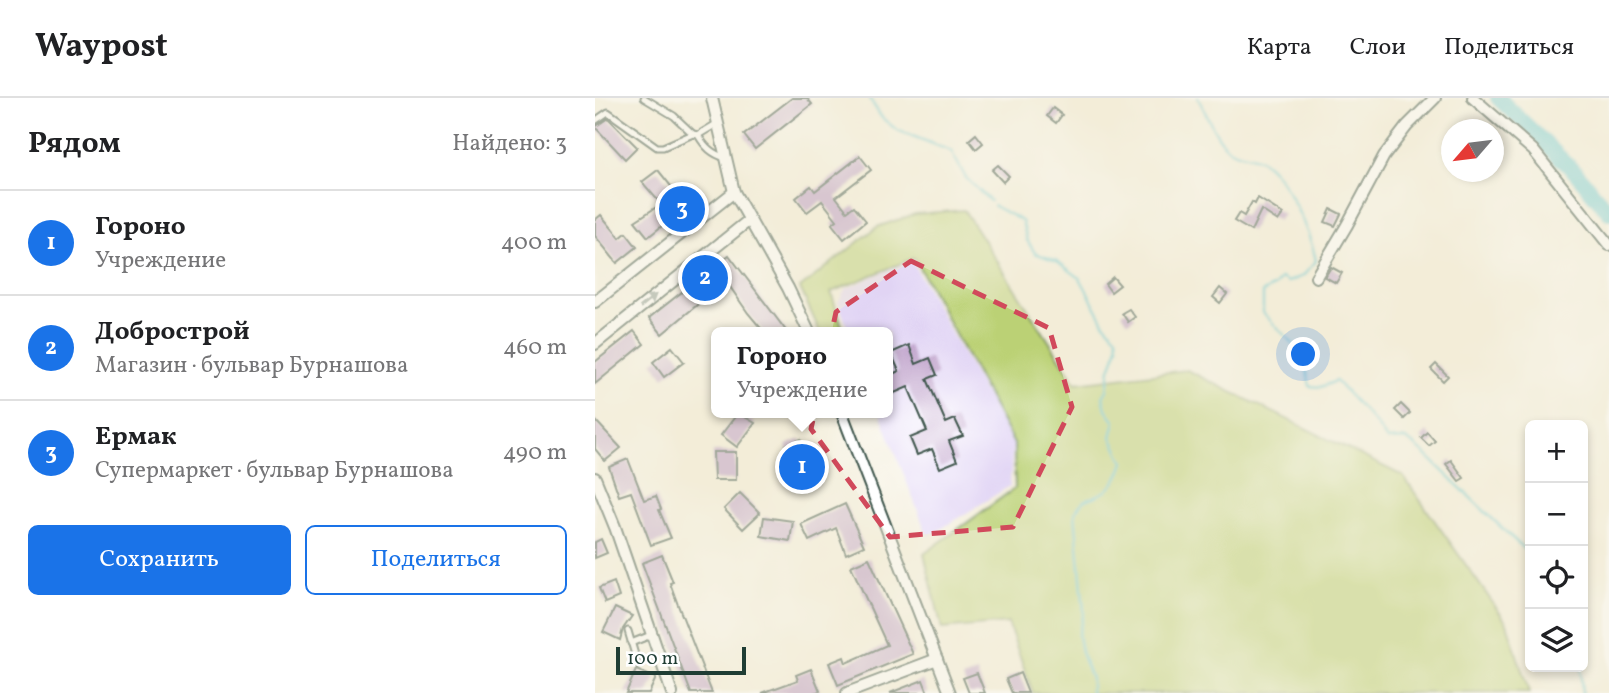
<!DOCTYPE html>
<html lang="ru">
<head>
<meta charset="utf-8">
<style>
  :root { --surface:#fff; --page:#f6f6f6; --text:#202124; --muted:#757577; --line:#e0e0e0; --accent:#1a73e8 }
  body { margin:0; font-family:Vollkorn,serif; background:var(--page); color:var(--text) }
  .controls { position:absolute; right:21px; bottom:21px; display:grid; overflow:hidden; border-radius:10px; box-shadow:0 4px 10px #0003 }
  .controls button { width:63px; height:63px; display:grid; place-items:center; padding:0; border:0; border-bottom:2px solid var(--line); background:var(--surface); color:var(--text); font:35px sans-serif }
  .compass { position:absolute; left:846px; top:21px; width:63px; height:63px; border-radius:50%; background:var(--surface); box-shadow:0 4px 10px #0003; rotate:242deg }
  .scale { position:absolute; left:21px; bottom:18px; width:130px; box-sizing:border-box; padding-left:7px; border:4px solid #1f3d34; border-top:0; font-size:19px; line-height:24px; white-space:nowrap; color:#1f3d34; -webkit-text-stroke:5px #fff; paint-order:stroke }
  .you { position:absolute; left:709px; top:257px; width:24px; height:24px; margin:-18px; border:5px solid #fff; border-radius:50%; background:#1a73e8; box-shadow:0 0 0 10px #1a73e833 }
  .badge { display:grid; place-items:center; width:46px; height:46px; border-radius:50%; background:var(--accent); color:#fff; font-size:23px; font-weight:700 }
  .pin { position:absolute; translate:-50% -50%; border:4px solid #fff; box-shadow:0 2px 7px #0006 }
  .popup { position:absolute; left:116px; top:229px; width:182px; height:91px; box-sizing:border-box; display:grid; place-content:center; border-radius:10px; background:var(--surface); filter:drop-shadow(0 2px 5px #0005); font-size:23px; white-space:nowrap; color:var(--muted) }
  .popup b { font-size:26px; color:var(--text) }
  .popup::after { content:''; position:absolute; left:50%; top:100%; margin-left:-14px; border:14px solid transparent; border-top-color:var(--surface) }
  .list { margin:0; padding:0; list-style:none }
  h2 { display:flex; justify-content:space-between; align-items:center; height:91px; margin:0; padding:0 28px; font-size:30px }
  h2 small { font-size:23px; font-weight:400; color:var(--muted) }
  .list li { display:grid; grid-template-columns:46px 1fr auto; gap:21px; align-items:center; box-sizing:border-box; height:105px; padding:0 28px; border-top:2px solid var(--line) }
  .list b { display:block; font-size:26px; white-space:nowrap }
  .list p { margin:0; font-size:23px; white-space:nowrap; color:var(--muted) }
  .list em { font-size:23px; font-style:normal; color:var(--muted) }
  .actions { display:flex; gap:14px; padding:21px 28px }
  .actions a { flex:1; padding:16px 0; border:2px solid var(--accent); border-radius:10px; text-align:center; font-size:24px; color:var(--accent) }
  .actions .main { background:var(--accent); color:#fff }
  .icon { flex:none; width:38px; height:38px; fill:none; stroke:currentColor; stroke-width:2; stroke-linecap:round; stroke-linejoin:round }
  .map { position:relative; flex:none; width:1014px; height:595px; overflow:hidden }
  header { display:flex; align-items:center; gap:42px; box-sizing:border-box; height:98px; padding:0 35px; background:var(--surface); border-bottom:2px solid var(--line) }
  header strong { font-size:33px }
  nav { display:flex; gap:38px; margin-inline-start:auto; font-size:24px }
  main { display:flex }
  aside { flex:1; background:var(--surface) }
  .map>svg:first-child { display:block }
  .built { fill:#e1d4f4 }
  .green { fill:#bbd175; stroke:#6d8754; stroke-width:2 }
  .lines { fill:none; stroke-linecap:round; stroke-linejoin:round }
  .stream { stroke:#56c3ce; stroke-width:2.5 }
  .river { stroke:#56c3ce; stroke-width:16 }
  .building { fill:#b897c5 }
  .service-casing { stroke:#3f574d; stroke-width:9 }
  .minor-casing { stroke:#3f574d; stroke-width:14 }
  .service { stroke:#fff; stroke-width:5 }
  .minor { stroke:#fff; stroke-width:10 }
  .oneway { fill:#8f9e9a }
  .marked { fill:none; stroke:#d1495b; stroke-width:5; stroke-dasharray:14 9; stroke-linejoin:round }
</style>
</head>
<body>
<header>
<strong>Waypost</strong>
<nav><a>Карта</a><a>Слои</a><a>Поделиться</a></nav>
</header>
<main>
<aside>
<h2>Рядом<small>Найдено: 3</small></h2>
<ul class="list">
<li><span class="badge">1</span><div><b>Гороно</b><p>Учреждение</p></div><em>400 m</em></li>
<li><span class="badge">2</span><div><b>Добрострой</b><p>Магазин · бульвар Бурнашова</p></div><em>460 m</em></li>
<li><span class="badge">3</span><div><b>Ермак</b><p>Супермаркет · бульвар Бурнашова</p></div><em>490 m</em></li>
</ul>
<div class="actions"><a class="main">Сохранить</a><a>Поделиться</a></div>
</aside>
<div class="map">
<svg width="1014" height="595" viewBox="0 0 1014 595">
  <rect width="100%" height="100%" fill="#fff"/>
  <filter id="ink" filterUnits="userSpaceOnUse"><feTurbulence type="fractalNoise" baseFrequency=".0143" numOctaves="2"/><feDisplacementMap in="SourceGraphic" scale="14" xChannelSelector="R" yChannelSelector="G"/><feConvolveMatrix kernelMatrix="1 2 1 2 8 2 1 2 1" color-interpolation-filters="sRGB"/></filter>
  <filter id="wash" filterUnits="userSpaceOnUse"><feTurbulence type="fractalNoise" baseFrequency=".00686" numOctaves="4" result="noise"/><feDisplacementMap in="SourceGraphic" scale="28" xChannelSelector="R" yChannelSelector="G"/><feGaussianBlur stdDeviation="1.57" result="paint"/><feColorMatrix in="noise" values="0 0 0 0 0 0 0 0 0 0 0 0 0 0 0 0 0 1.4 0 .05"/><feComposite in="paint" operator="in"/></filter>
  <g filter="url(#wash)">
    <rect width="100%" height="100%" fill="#f3edd8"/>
    <polygon class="built" points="316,162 418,346 415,388 333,439 285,315 293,315 293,234 254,234 243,204 250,191"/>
    <polygon class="green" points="369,112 481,285 592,272 808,378 912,525 934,595 438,595 413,525 347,531 329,456 420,390 419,346 319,160 236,194 249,234 225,234 205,190 282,129 320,116"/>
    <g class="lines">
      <g class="stream">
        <polyline points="274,0 287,20 302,32 356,53 371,80 395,103"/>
        <path d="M 603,0 C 610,13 622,42 634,51 C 644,58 660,56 669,64 C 691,80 716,137 721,163 L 708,178 L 693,184 L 686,180 L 681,187 L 668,194 L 668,215 L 708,256 L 715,288 L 726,289 L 741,283 L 781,326 L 792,342 L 811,341 L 828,354 L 935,457"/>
        <path d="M 399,108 L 427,123 L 432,142 L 440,155 L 462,163 L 485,180 L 510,226 L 522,239 L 523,249 L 515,271 L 512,292 L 508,299 L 511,311 L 520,323 L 516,339 L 529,364 C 526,374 520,386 511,393 C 498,402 490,396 480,415 L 489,514 L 483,537 L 486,554 L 496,580 L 496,595"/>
        <polyline points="985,569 987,595"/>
      </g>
      <polyline class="river" points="903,0 981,75 1014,114"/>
    </g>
    <g id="blocks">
      <g class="building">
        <polygon points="197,0 212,0 217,6 160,51 149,37"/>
        <polygon points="458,10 467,17 461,25 452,18"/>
        <polygon points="13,20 42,49 30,61 0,29"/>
        <polygon points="381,36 388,45 381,51 374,42"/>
        <polygon points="265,58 276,72 241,99 252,113 259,108 271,123 249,141 237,126 242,122 227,103 212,114 201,100 216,88 220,93"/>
        <polygon points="403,67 414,78 408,84 397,72"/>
        <polygon points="63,72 92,108 53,139 40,123 66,106 47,84"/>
        <polygon points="663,100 688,116 683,123 666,112 656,133 639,123 644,115 649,118 657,104 660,106"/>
        <polygon points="736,111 746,116 740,128 730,124"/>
        <polygon points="6,117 25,140 31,135 42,149 22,165 0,138 0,122"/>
        <polygon points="134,157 192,234 169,234 153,215 131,183 67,236 54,220"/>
        <polygon points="736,169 747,175 741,185 730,179"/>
        <polygon points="518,179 525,187 516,194 510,186"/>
        <polygon points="625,190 632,196 625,205 618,199"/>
        <polygon points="534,211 540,219 533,224 527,215"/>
        <polygon points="39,233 49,246 0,286 0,264"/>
        <polygon points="314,247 321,266 335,260 342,277 332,281 351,325 360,321 368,338 354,343 362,363 345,370 337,351 322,357 315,340 332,333 313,289 297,296 293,287 293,278 304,273 296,255"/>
        <polygon points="77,249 89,264 69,279 58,264"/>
        <polygon points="841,266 853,278 848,283 836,271"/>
        <polygon points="806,306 815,315 809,321 800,312"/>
        <polygon points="143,315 160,325 142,349 126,337"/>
        <polygon points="0,322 26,350 10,363 0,351"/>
        <polygon points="832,334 840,343 834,348 826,340"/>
        <polygon points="206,341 223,384 208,390 202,376 200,377 191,347"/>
        <polygon points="118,354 141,354 141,382 119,382"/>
        <polygon points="33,361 49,402 61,398 66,411 64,412 76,440 56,447 36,394 24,398 14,369"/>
        <polygon points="856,362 869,380 864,383 851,366"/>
        <polygon points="145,395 165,415 148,431 129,411"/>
        <polygon points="250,406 269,448 251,456 241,430 214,443 206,426"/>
        <polygon points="169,419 198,423 195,443 166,438"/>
        <polygon points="6,441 12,455 0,460 0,444"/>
        <polygon points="67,457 78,484 75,485 83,507 117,595 96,595 61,502 47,465"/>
        <polygon points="274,460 318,556 243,587 234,565 249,559 251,565 292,547 256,468"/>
        <polygon points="19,484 24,499 10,505 4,490"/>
        <polygon points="20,510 37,518 28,531 25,542 8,534"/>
        <polygon points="216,571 225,593 219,595 167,595 203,582 201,577"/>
        <polygon points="41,572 61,580 54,595 31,595"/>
        <polygon points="382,575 390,595 374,595 368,580"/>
        <polygon points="425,575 433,595 417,595 411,581"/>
        <polygon points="328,582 333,595 295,595"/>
      </g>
    </g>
  </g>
  <g filter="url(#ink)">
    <use href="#blocks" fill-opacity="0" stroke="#3f574d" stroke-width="2"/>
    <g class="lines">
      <g class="service-casing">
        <g id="service">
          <path d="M 49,0 L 79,18 L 98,36 L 103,37 C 110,49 117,56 131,60"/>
          <polyline points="0,23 13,14 62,49 68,49 98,36"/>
          <polyline points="103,37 123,25"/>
          <polyline points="33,533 43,567"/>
          <polyline points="36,545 56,537"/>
        </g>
      </g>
      <g class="minor-casing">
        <g id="minor">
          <polyline points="117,0 139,94 193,190 214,234"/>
          <polyline points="878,0 938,52 1014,147"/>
          <polyline points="721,179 752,127 789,58 812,28 840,0"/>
          <polyline points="0,204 139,94"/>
          <polyline points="0,246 153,123"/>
          <polyline points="247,315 355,595"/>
          <polyline points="0,380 20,429 77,595"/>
          <polyline points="252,595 342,561"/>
        </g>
      </g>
      <use href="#service" class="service"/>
      <use href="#minor" class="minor"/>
    </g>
    <defs><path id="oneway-solid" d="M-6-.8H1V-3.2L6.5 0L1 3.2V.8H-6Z" transform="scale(1.75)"/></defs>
    <use class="oneway" href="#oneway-solid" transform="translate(53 203) rotate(-39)"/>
  </g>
  <path d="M0 0H1014V595H0ZM 316,163 L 454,230 L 477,309 L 418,429 L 295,439 L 216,331 L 241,214 Z" fill="#f3edd8" fill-opacity=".55" fill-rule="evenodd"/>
  <path class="marked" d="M 316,163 L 454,230 L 477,309 L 418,429 L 295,439 L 216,331 L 241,214 Z"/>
</svg>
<div class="controls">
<button>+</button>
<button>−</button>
<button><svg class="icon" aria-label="locate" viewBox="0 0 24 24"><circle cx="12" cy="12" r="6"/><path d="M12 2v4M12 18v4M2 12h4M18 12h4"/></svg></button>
<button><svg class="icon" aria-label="layers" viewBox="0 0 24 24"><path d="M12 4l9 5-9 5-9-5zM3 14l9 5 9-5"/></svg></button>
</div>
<svg class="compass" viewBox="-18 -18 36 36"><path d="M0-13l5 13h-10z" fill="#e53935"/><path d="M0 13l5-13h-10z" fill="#757577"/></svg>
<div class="scale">100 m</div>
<div class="you"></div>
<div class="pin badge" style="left:207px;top:369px">1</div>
<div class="popup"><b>Гороно</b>Учреждение</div>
<div class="pin badge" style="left:110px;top:180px">2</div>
<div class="pin badge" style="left:87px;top:111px">3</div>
</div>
</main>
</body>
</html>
